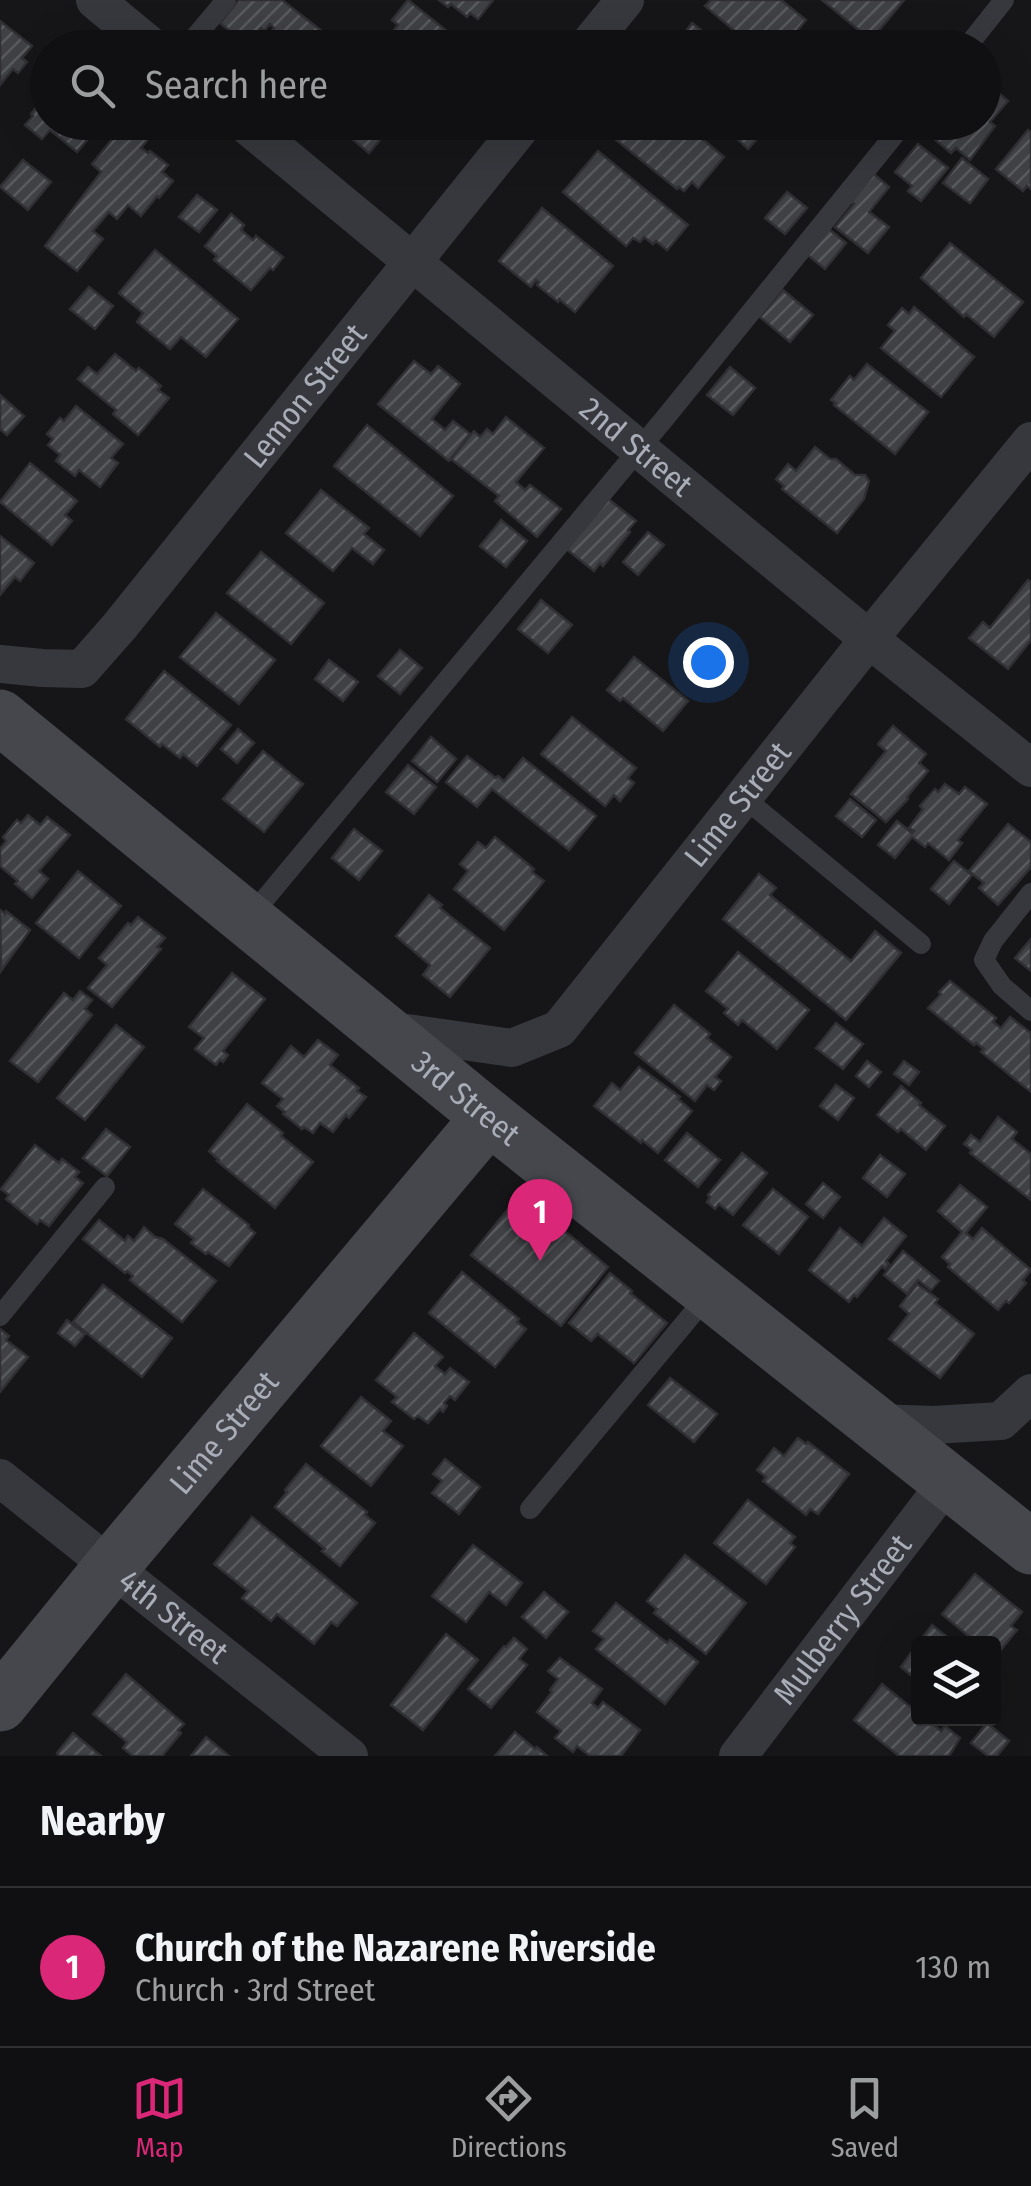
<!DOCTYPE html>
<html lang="en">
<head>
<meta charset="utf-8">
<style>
  :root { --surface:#101012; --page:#19191b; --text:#f1f3f6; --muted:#9c9d9f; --line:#303032; --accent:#db2777 }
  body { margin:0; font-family:"Fira Sans Condensed",sans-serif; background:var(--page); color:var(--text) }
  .controls { position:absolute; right:30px; bottom:30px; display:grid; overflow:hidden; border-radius:10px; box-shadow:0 10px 40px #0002 }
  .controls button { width:90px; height:90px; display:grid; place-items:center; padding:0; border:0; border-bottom:2px solid var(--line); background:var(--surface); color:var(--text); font:50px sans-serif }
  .you { position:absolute; left:708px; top:662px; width:35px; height:35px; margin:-25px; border:8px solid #fff; border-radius:50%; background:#1a73e8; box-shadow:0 0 0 15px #1a73e833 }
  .badge { display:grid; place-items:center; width:65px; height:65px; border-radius:50%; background:var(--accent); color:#fff; font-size:32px; font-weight:700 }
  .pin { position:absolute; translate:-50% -82px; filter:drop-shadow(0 2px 5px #0008) }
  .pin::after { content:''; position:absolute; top:52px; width:35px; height:30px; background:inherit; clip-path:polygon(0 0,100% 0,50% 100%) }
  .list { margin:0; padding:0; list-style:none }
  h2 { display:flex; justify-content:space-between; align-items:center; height:130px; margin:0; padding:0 40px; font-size:42px }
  h2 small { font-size:32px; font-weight:400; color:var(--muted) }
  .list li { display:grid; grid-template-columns:65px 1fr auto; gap:30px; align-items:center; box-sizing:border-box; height:160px; padding:0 40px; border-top:2px solid var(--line) }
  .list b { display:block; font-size:38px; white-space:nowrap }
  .list p { margin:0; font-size:32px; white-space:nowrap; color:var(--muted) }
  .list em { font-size:32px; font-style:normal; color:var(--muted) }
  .icon { flex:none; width:55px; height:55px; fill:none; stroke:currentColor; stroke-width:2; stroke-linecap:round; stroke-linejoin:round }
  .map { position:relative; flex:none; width:1031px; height:1756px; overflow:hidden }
  .search { position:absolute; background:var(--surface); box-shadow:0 10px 40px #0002; left:30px; right:30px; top:30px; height:110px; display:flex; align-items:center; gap:25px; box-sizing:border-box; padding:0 35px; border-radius:55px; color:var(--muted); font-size:38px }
  .sheet { height:290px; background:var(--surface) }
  nav { display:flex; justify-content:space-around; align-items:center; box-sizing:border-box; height:140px; border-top:2px solid var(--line); background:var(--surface); font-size:28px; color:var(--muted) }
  nav a { display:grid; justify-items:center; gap:5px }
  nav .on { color:var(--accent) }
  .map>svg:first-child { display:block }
  .building { fill:url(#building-hatch); stroke:#303034; stroke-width:2.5 }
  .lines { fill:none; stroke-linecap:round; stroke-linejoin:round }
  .lane { stroke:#37383d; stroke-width:20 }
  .street { stroke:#37383d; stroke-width:38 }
  .secondary { stroke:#45474d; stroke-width:55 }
  .labels { text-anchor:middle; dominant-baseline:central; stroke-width:9; stroke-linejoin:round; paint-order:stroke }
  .street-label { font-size:32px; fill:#a8adb8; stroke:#111113 }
</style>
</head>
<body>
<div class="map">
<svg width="1031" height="1756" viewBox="0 0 1031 1756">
  <defs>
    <pattern id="building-hatch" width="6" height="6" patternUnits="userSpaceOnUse" patternTransform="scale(2.5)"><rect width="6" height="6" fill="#404145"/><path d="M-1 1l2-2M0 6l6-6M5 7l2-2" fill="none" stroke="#595a5e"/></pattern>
  </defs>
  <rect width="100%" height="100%" fill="#161618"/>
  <g class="building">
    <polygon points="239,0 282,0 332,39 326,48 278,48 266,38 274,28 270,24 264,31 261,28 247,45 220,23"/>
    <polygon points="408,0 453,36 451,39 457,44 455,48 381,46 398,25 392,20"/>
    <polygon points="439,0 493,0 478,19 470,13 467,17 451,4 448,7"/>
    <polygon points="711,0 781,0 806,20 783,48 755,48 705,6"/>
    <polygon points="822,0 904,0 871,40"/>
    <polygon points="0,21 32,46 22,58 27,62 18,73 13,69 0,85"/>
    <polygon points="692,23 724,48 673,48"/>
    <polygon points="984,81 1008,101 990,122 995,126 970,160 956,148 951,153 926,132 934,122 984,122"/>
    <polygon points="48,93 48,122 95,122 93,124 97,128 77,152 50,130 42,139 25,125 33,116 31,114"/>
    <polygon points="126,122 149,138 141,148 148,153 150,151 168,165 162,172 173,181 159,198 157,196 141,216 128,205 117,219 109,212 93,231 103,239 77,271 45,246 101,172 92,164"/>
    <polygon points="395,122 369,153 339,128 342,122"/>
    <polygon points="613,122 682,122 724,157 698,188 692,182 684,191 679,187 677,189 615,139 617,137 608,128"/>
    <polygon points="730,122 759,122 766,129 748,149 725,128"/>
    <polygon points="1028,130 1031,132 1031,189 1027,186 1023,191 996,169"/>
    <polygon points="918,144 948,168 921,201 908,191 912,186 895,172"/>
    <polygon points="598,151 688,225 667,250 656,241 653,244 644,237 640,242 633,238 626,246 563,192"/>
    <polygon points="962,158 988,179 970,203 943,183"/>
    <polygon points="23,160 51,182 28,210 0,187"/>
    <polygon points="869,170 889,187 869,212 889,227 868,253 835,227 854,204 847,198"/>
    <polygon points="787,192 807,208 785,234 765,218"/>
    <polygon points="197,195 217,210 199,232 179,217"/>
    <polygon points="542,208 613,266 575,312 559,299 558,302 537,285 539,282 536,280 531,287 499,261"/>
    <polygon points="231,214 244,225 241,230 253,240 256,236 283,257 273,270 270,268 251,290 214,260 217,256 205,246"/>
    <polygon points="825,226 846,243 825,269 804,252"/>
    <polygon points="950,243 1023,302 994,337 966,314 964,317 921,278"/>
    <polygon points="155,250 238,319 206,357 181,337 170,349 137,322 143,313 119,293"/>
    <polygon points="89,287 113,306 95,329 70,309"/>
    <polygon points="783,290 813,315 790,342 760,317"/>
    <polygon points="914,307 974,357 941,397 881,348 895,331 888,325 902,308 909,314"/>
    <polygon points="115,354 136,371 139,368 161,386 158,390 169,398 138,435 113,414 116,410 78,379 88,367 97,374"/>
    <polygon points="414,361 431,374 438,366 460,384 432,419 445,430 453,421 470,434 449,461 378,404"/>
    <polygon points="867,364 928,412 895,454 834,405 836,403 831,400 850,376 854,380"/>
    <polygon points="730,367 755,388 733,415 707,395"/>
    <polygon points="0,395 24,416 7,435 0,429"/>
    <polygon points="76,406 123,444 111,458 118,463 100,487 79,470 75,476 56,461 60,455 48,445 53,439 47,434 60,418 64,421"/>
    <polygon points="506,417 544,448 516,482 525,490 530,485 561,509 537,537 495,501 499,496 451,459 474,431 480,437 487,429 493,434"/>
    <polygon points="367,425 453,496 420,536 334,466"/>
    <polygon points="815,447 830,459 836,459 855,475 865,475 869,481 864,499 837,533 782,489 784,486 776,479 788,464 796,471"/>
    <polygon points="30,463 77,501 65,515 72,521 52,545 0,502"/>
    <polygon points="321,490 369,528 364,534 384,550 373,564 352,548 333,571 286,533"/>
    <polygon points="607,498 636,521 628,530 630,532 603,566 600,563 594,571 565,548"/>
    <polygon points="501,520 527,541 506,567 480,546"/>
    <polygon points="648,532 664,545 638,575 623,562"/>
    <polygon points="0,536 34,563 20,581 15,577 0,595"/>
    <polygon points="261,552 324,603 291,644 227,593"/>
    <polygon points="1028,580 1031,582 1031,640 1008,669 969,638 983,622 990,628"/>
    <polygon points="541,600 572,625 548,653 518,629"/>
    <polygon points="216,613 275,660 239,704 180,657"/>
    <polygon points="400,650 422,668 400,694 378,676"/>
    <polygon points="634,657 688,701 663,731 623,698 620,701 607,690"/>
    <polygon points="329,660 358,682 343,701 315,679"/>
    <polygon points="164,671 231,725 197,766 183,754 180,758 162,744 160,747 126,719"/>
    <polygon points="572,717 636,768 628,778 634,783 620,801 614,795 605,806 541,754"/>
    <polygon points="893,726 926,754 919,763 928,771 907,797 908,799 886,822 851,794 886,751 878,744"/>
    <polygon points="238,729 254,743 237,763 221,749"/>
    <polygon points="431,737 456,759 437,782 412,761"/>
    <polygon points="263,751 303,784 264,832 223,799"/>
    <polygon points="467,756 496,778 498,776 504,781 523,758 596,816 569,850 492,789 477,807 446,782"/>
    <polygon points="408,765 436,787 414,814 386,792"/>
    <polygon points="945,784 959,794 965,787 987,804 958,840 962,843 949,860 928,843 925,847 912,837 895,858 878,845 897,821 912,833 914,831 909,828 923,809 920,806 935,789 938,792"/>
    <polygon points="850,799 876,820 862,837 836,816"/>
    <polygon points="28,815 40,825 47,817 70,835 39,871 48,879 32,898 15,884 18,881 0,866 0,849 6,841 3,837 17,820 21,823"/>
    <polygon points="1008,824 1031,842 1031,867 998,905 979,888 984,883 969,871"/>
    <polygon points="354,829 382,851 359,880 332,858"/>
    <polygon points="495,837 534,869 532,872 544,881 504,930 454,889 468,871 460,864 478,842 486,848"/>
    <polygon points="954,861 972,875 949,904 931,889"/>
    <polygon points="78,871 121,906 79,958 36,923"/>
    <polygon points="759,874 776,888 770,895 851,961 875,931 901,953 846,1020 723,919"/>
    <polygon points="429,895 442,905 440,908 490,948 450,997 423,975 430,965 396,936"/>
    <polygon points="0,910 5,914 6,911 30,930 1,971"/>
    <polygon points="138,917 165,938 157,947 161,949 112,1007 88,988 107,965 99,958 128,923 131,925"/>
    <polygon points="1031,939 1031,971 1015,958"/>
    <polygon points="738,952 809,1010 777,1049 742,1020 738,1025 724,1013 728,1009 706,991"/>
    <polygon points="232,973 265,999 223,1051 228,1055 223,1062 220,1060 216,1065 195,1049 204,1038 189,1027"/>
    <polygon points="950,981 996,1018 993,1022 1001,1028 1010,1017 1031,1033 1031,1092 981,1052 984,1049 976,1043 974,1045 928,1008 941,994 939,992"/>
    <polygon points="80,991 92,1000 85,1009 92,1015 38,1082 10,1061 64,993 73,1000"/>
    <polygon points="674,1005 710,1034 707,1038 731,1057 715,1077 721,1081 714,1090 707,1085 695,1101 635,1053"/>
    <polygon points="836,1023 863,1044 843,1069 816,1048"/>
    <polygon points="116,1025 144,1047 85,1120 57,1098"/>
    <polygon points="318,1040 338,1055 330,1065 359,1088 357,1091 366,1097 349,1118 346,1115 333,1132 320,1123 313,1133 304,1127 302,1129 283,1114 285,1112 277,1106 283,1099 262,1083 291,1046 304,1057"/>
    <polygon points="867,1061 881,1072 869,1087 856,1076"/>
    <polygon points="904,1061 919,1072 909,1085 894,1074"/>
    <polygon points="639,1067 680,1097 678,1099 692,1111 658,1153 642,1140 641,1143 594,1106 612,1083 620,1090"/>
    <polygon points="836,1085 854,1098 838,1120 820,1106"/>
    <polygon points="901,1086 921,1103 919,1105 945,1126 926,1150 901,1129 898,1132 877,1115"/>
    <polygon points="247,1104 283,1133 281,1136 313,1162 275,1208 217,1161 219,1160 209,1151"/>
    <polygon points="998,1117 1017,1132 1012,1139 1031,1154 1031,1200 970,1153 972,1150 964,1144 971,1135 980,1142"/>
    <polygon points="106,1129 130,1147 107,1176 83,1158"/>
    <polygon points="687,1133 720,1160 698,1187 665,1160"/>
    <polygon points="35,1145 59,1163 62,1159 79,1172 75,1177 83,1183 49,1226 40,1220 37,1224 6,1199 9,1195 1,1189"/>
    <polygon points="742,1153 767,1173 733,1215 719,1204 715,1209 707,1202 710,1197 708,1195"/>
    <polygon points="880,1155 905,1174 887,1197 863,1178"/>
    <polygon points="823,1183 840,1197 823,1218 806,1204"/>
    <polygon points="960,1185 987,1207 966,1233 973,1239 982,1228 1031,1270 1023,1280 1026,1283 1009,1303 1006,1301 998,1310 948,1267 950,1264 942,1257 962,1232 938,1211"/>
    <polygon points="203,1189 249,1225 248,1227 255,1233 229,1266 208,1252 206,1254 191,1243 194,1239 175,1224"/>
    <polygon points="773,1189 808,1217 779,1254 743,1225"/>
    <polygon points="520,1194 608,1267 561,1326 471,1255"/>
    <polygon points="884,1218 906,1236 886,1261 889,1264 885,1269 882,1266 857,1297 854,1295 849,1302 809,1270 840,1228 862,1246"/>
    <polygon points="99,1220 125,1241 128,1236 134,1241 144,1227 155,1237 163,1239 216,1281 182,1322 130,1280 133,1276 127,1271 125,1273 83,1239"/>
    <polygon points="903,1251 939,1281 931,1290 918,1280 907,1294 884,1275"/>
    <polygon points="462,1272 519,1319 517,1322 526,1329 495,1367 429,1313"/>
    <polygon points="610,1273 632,1291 630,1293 667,1323 634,1363 598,1334 591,1341 569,1323"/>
    <polygon points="917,1284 938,1299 935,1303 974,1334 940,1378 889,1339 909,1314 900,1306"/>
    <polygon points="103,1285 172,1338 142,1377 73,1322"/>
    <polygon points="67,1320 85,1334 75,1346 58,1333"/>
    <polygon points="0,1329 9,1336 6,1340 28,1357 0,1392"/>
    <polygon points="414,1333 443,1357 435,1366 445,1374 450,1368 469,1382 455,1400 450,1396 444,1403 447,1406 443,1412 440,1409 428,1423 418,1416 414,1419 392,1402 397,1397 376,1380"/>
    <polygon points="670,1378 717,1414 694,1442 648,1405"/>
    <polygon points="361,1397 391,1421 383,1431 403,1446 371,1486 321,1446"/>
    <polygon points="798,1438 806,1444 808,1442 849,1474 818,1514 810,1509 806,1515 763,1481 766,1477 757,1470 774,1448 784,1456"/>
    <polygon points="445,1459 480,1487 459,1514 432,1493 442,1481 433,1474"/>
    <polygon points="306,1464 367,1512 365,1515 375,1523 340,1566 322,1551 325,1549 275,1507 287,1492 285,1490"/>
    <polygon points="748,1500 795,1537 790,1543 795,1547 766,1584 714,1543"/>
    <polygon points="252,1517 357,1603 337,1626 331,1622 314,1644 277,1614 271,1621 242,1598 248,1591 214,1564"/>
    <polygon points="473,1545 522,1583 506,1605 489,1592 466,1622 432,1596"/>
    <polygon points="685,1555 746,1603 706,1654 654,1613 657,1609 647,1601"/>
    <polygon points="975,1574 1022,1612 1011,1626 1017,1630 995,1657 994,1644 978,1644 942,1614"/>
    <polygon points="544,1592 568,1612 546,1638 522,1617"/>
    <polygon points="616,1603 667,1643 670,1640 698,1662 665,1704 596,1649 604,1639 593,1631"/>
    <polygon points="932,1625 956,1644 918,1644 918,1681 901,1667 913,1650"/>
    <polygon points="446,1634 478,1660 423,1730 391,1705"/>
    <polygon points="514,1638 527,1649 519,1659 527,1665 491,1708 468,1689 504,1646 506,1647"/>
    <polygon points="560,1658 602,1689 592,1703 598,1708 603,1702 640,1730 621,1756 590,1756 577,1746 573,1752 555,1738 561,1731 537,1712 552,1692 550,1690 558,1679 548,1671"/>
    <polygon points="126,1674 184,1724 178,1730 181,1733 162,1756 133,1756 123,1748 127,1742 93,1714"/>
    <polygon points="882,1684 918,1713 918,1718 925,1718 941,1731 945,1726 960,1738 949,1756 899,1756 854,1720"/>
    <polygon points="987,1723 1009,1741 997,1756 988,1756 971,1743"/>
    <polygon points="515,1732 535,1749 537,1747 547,1756 495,1756"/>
    <polygon points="73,1733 101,1756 59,1756 57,1753"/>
    <polygon points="206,1737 229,1756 191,1756"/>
  </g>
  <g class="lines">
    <g class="lane">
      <polyline points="186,48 226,0"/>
      <polyline points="966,48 1004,0"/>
      <polyline points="743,797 921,944"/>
      <polyline points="1031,893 993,941 984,960 1002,986 1031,1011"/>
      <polyline points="249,918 665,418 905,122"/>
      <polyline points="0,1316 105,1187"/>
      <polyline points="530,1509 709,1294"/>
    </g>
    <g class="street">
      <polyline points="95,0 153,48"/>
      <polyline points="586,48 625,0"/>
      <path id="s1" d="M 243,122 L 869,639 L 1031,768"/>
      <path id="s2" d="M 0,664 L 42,668 L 82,669 L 119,627 L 525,122"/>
      <path id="s3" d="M 386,1030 L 512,1048 L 559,1029 L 869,639 L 1031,441"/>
      <polyline points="876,1423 933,1425 1001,1421 1031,1393"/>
      <path id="s4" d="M 0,1478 L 349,1756"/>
      <path id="s5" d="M 738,1756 L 948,1481"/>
    </g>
    <g class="secondary">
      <path id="s6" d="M 0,717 L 489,1117 L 1031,1547"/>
      <path id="s7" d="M 0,1704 L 111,1567 L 489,1117"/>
    </g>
  </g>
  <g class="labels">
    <g class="street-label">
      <text stroke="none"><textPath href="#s2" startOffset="435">Lemon Street</textPath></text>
      <text stroke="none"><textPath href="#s1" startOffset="510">2nd Street</textPath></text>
      <text stroke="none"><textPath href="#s3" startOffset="465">Lime Street</textPath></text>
      <text stroke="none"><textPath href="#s6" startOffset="602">3rd Street</textPath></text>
      <text stroke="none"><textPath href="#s7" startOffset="352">Lime Street</textPath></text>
      <text stroke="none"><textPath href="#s4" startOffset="222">4th Street</textPath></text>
      <text stroke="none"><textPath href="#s5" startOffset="172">Mulberry Street</textPath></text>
    </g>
  </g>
</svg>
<div class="controls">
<button><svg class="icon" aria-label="layers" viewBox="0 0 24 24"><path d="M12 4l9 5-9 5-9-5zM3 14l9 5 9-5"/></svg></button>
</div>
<div class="you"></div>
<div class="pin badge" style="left:540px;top:1261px">1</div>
<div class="search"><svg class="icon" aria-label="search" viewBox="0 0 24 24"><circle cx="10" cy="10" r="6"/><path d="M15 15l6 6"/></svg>Search here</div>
</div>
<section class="sheet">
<h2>Nearby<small></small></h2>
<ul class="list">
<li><span class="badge">1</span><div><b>Church of the Nazarene Riverside</b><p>Church · 3rd Street</p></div><em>130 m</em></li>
</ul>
</section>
<nav>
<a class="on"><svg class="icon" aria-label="map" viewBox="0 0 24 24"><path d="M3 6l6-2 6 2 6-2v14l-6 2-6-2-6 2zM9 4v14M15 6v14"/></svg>Map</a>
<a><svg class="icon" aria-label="directions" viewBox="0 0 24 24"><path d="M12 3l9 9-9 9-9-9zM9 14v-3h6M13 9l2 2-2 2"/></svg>Directions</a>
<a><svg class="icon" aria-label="saved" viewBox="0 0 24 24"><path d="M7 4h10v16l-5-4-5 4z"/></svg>Saved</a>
</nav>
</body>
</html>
